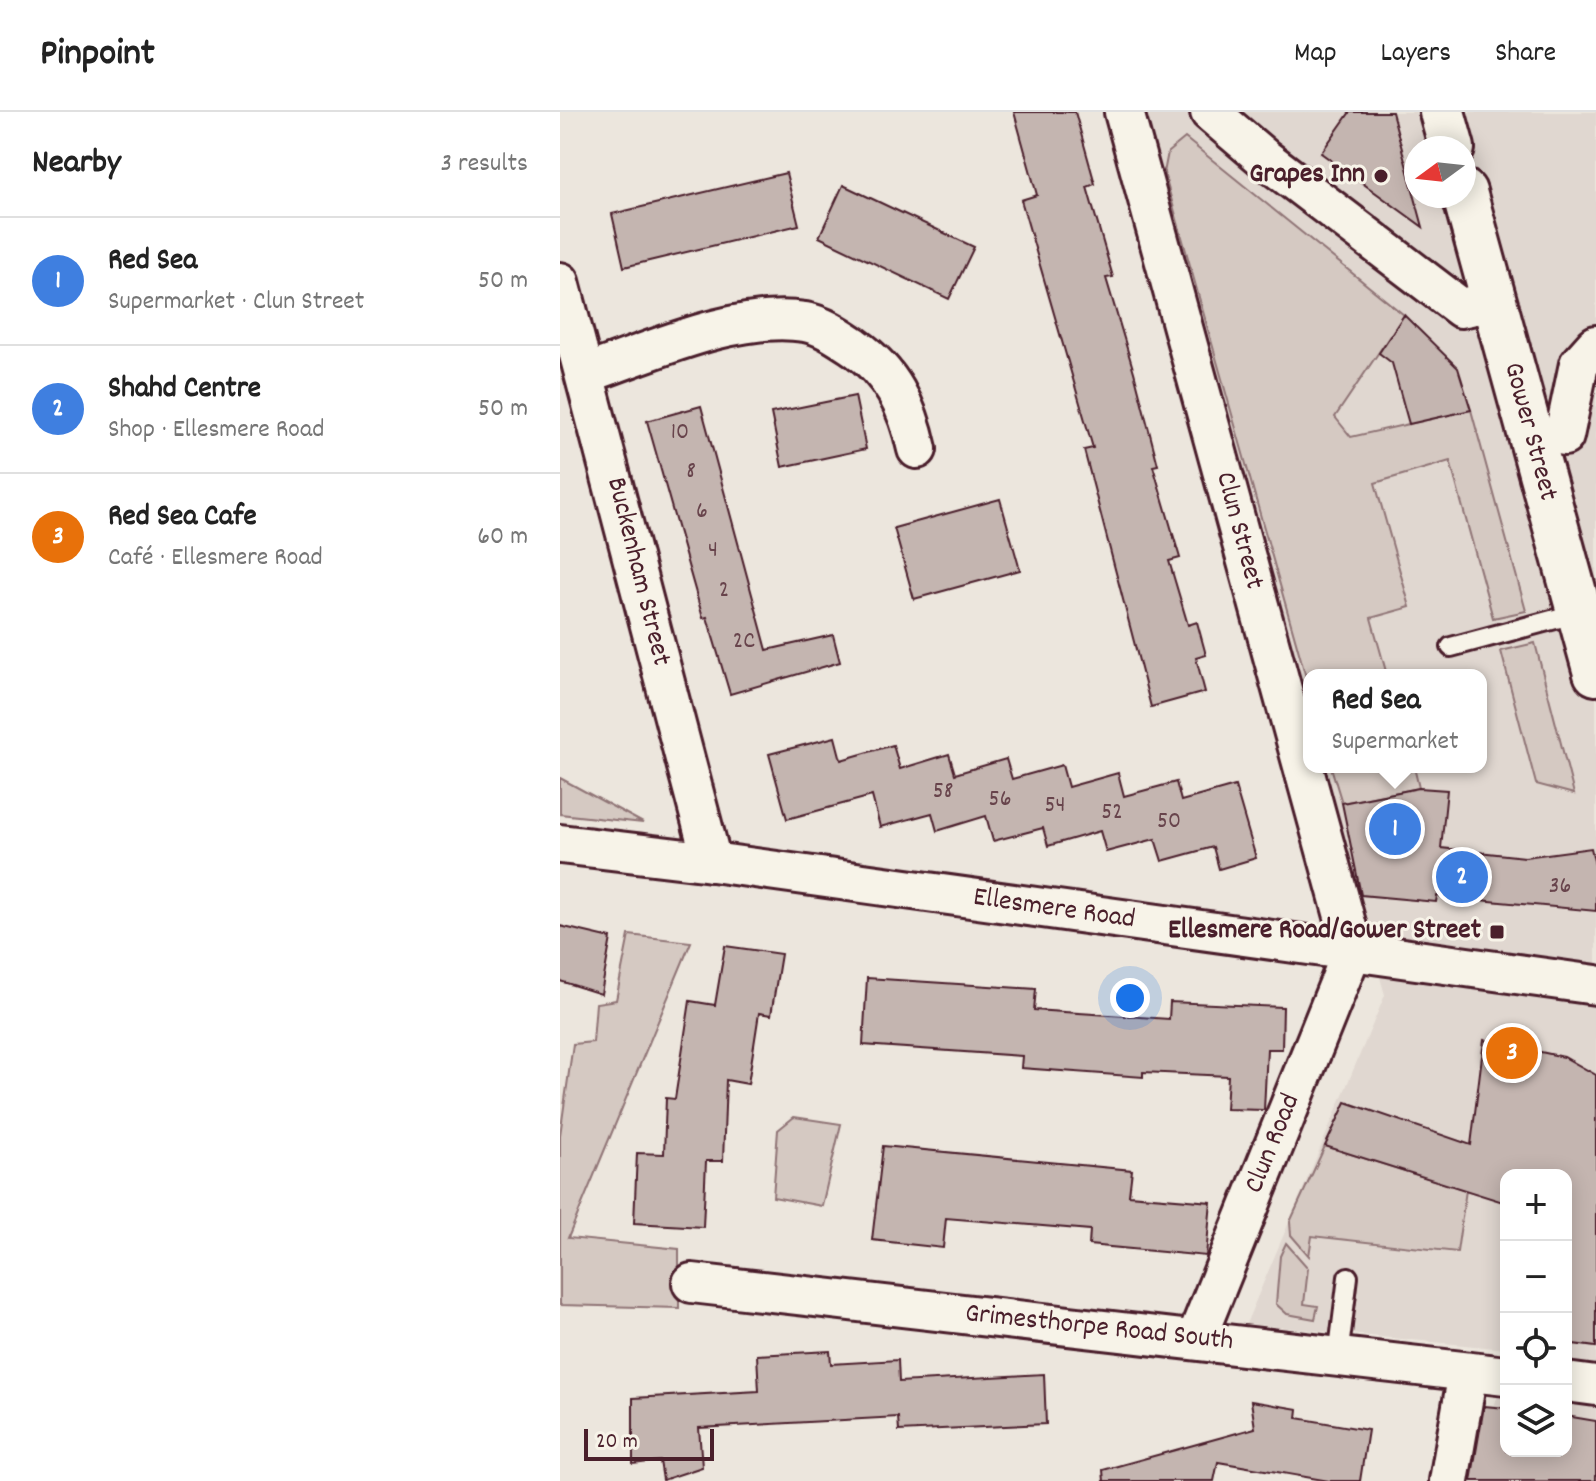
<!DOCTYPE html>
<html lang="en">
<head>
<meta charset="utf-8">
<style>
  :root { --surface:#fff; --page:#f6f6f6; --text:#222; --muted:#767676; --line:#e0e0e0; --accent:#0f766e }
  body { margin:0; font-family:Dekko,sans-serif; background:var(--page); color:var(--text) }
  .controls { position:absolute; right:24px; bottom:24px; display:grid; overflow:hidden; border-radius:16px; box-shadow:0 4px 20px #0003 }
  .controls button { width:72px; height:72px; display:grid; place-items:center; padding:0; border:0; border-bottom:2px solid var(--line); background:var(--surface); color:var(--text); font:40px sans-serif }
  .compass { position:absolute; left:844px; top:24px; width:72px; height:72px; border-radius:50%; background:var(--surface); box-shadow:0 4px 20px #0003; rotate:255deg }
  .scale { position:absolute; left:24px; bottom:20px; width:130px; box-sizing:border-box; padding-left:8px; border:4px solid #4a1f2b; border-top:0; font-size:22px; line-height:28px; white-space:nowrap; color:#4a1f2b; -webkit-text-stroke:6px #f7f3e8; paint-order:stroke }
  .you { position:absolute; left:570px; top:886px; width:28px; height:28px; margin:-20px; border:6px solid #fff; border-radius:50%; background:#1a73e8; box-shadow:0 0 0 12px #1a73e833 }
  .badge { display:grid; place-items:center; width:52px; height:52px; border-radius:50%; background:var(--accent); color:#fff; font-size:26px; font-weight:700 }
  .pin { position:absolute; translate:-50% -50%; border:4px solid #fff; box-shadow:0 2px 8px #0006 }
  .popup { position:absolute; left:743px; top:557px; width:184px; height:104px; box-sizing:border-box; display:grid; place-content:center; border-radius:16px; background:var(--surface); filter:drop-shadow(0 2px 6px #0005); font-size:26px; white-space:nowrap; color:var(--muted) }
  .popup b { font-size:30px; color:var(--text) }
  .popup::after { content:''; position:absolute; left:50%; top:100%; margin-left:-16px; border:16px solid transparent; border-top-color:var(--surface) }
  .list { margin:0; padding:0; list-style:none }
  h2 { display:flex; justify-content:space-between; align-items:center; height:104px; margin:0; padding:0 32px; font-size:34px }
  h2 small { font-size:26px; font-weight:400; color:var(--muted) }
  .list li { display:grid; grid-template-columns:52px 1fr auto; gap:24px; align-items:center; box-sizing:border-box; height:128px; padding:0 32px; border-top:2px solid var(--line) }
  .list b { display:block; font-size:30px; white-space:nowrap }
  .list p { margin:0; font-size:26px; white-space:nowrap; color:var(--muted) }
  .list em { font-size:26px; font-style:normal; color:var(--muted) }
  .icon { flex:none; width:44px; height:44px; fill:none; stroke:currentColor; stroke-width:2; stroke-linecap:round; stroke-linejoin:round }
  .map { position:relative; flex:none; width:1036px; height:1369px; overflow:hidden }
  header { display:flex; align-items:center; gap:48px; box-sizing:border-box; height:112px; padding:0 40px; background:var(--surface); border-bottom:2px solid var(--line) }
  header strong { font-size:38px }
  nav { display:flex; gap:44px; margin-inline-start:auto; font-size:28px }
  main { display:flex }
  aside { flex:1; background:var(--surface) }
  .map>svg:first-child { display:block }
  .built { fill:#e0d7d0; fill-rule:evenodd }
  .green { fill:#d5c9c2; stroke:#907476; stroke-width:2 }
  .building { fill:#c4b5b0; stroke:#4a1f2b; stroke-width:2 }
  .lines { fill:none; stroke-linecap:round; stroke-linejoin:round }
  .lane-casing { stroke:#4a1f2b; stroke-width:24 }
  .street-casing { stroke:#4a1f2b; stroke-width:44 }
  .secondary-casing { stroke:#4a1f2b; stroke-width:50 }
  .lane { stroke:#f7f3e8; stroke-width:18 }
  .street { stroke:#f7f3e8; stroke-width:38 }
  .secondary { stroke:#f7f3e8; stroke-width:44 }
  .poi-dot { fill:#4a1f2b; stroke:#f7f3e8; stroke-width:3 }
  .labels { text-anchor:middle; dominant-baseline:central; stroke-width:6; stroke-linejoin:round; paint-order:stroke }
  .number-label { font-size:24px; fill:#68444c }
  .poi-label { font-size:28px; font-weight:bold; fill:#4a1f2b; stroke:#f7f3e8; text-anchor:end }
  .street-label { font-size:28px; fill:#4a1f2b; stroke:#f7f3e8 }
</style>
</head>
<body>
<header>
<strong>Pinpoint</strong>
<nav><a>Map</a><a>Layers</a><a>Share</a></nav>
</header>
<main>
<aside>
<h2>Nearby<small>3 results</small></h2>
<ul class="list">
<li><span class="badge" style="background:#3f7fe0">1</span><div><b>Red Sea</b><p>Supermarket · Clun Street</p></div><em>50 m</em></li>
<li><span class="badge" style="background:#3f7fe0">2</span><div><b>Shahd Centre</b><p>Shop · Ellesmere Road</p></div><em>50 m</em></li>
<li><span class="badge" style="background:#e8710a">3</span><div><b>Red Sea Cafe</b><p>Café · Ellesmere Road</p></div><em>60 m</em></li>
</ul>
</aside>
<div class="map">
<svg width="1036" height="1369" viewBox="0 0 1036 1369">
  <rect width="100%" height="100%" fill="#ece6dd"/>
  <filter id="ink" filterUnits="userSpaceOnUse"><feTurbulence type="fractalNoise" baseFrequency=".0125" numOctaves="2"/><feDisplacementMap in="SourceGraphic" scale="16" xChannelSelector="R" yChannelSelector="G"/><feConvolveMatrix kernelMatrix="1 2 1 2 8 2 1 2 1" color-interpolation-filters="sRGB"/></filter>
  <g filter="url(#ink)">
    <path class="built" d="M 577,0 L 1036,0 L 1036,1369 L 908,1369 L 946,1260 L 946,1339 L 1006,1339 L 1006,1063 L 946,1063 L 946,1237 L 686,1212 L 825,883 L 761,655 L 921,655 L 921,563 L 749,563 L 749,612 ZM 856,36 L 904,36 L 904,58 L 962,266 L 904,84 L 856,84 Z"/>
    <g class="green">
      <polygon points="625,26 844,203 775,305 791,325 911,298 966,499 933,506 890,349 815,371 850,495 811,506 827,563 749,563 749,576 604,61 608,40"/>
      <polygon points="975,531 1014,682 976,672 941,539"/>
      <polygon points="771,655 854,655 859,676 782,691"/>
      <polygon points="0,666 83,711 0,702"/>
      <polygon points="69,823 131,830 8,1126 119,1137 119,1196 0,1193 0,1023 13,932 33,930 36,891 56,888"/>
      <polygon points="234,1005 281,1012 262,1094 213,1085 218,1018"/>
      <polygon points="765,1034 906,1078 897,1140 752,1124 749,1144 731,1123 730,1110"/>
      <polygon points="726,1131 748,1156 744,1192 758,1194 755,1207 727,1202 716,1192 720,1144"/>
    </g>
    <g class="building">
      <polygon points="454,0 515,0 535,72 527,75 553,165 546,166 574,260 598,353 593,354 620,446 609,449 628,513 637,510 646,543 636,546 645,580 591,595 524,338 533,336 461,88 477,83"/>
      <polygon points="790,0 832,0 863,115 761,41"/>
      <polygon points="226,61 239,113 64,155 52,102"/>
      <polygon points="283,73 414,135 389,187 259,125"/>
      <polygon points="844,203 898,256 911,298 849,312 832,251 819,241"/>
      <polygon points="295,284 306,337 222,355 211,301"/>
      <polygon points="141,294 207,538 273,523 280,550 170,582 147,505 143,506 87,309"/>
      <polygon points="440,387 460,458 354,487 334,416"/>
      <polygon points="275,625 281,648 333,633 340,657 389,642 395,662 446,647 452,667 502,653 508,675 558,661 564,684 616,670 621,689 675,674 696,746 659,757 653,735 602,749 595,727 546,740 540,719 488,734 483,716 433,729 426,704 377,719 372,701 320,715 312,684 227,707 209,642"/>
      <polygon points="859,676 887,678 881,736 965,745 1031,736 1036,757 1036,799 877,784 876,790 801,783 782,691"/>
      <polygon points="0,814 51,826 41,882 0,869"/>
      <polygon points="165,834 221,842 211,903 199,901 188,972 166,968 163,1049 146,1049 143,1115 74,1111 77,1041 104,1042 106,986 115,987 130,889 155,893"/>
      <polygon points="307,866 476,877 474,898 609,907 610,890 723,895 722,937 707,937 704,998 666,997 668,964 583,960 583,965 461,956 462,944 303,933"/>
      <polygon points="924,928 1004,945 1036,963 1036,1235 1006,1231 1006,1063 946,1063 946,1091 765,1034 786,990 911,1033"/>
      <polygon points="323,1034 572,1058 569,1083 651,1090 646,1144 529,1133 530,1118 386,1106 383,1136 312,1128"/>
      <polygon points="270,1239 271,1252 338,1248 339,1270 484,1262 486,1312 339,1319 338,1305 139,1316 142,1355 103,1368 100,1349 73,1352 73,1286 199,1279 197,1243"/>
      <polygon points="691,1289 738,1297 737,1306 808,1318 800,1369 769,1369 658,1350 654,1369 544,1369 543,1358 695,1316"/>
      <polygon points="924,1294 946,1296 946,1339 1006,1339 1006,1304 1036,1309 1036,1369 911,1369"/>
    </g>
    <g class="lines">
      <g class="lane-casing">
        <g id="lane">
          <polyline points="891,535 1018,501"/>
          <polyline points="778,1245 788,1165"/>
        </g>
      </g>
      <g class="street-casing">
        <g id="street">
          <polyline points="564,0 793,837 636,1227"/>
          <polyline points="650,0 704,46 901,196 934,189"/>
          <polyline points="0,170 152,750"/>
          <path d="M 25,262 C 90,240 177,199 245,210 C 263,213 280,225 295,235 C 331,260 348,295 357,337"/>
          <polyline points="1004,324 1019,252 1036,233"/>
          <polyline points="0,732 152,750 1036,873"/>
          <polyline points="132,1171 946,1264"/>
          <polyline points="1006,1270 1036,1274"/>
          <polyline points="889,1369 908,1260"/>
        </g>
      </g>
      <g class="secondary-casing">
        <g id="secondary">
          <polyline points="882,0 892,36"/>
          <polyline points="904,80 1036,561"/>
        </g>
      </g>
      <use href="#lane" class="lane"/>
      <use href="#street" class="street"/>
      <use href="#secondary" class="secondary"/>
    </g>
  </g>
  <g class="poi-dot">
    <circle cx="821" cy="64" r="8"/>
    <rect x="929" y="812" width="16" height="16" rx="4"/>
  </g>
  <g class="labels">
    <g class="number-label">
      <text x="120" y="321">10</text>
      <text x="131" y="360">8</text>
      <text x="142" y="400">6</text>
      <text x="153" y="439">4</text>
      <text x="164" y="479">2</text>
      <text x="184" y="530">2C</text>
      <text x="383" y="680">58</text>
      <text x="440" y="688">56</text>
      <text x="495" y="694">54</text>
      <text x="552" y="701">52</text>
      <text x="609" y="710">50</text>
      <text x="1000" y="775">36</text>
    </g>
    <g class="poi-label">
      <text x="805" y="64">Grapes Inn</text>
      <text x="921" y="820">Ellesmere Road/Gower Street</text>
    </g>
    <g class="street-label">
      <text transform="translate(969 320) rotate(75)">Gower Street</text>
      <text transform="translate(678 419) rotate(75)">Clun Street</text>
      <text transform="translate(77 460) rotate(76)">Buckenham Street</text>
      <text transform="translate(494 798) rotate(8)">Ellesmere Road</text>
      <text transform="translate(714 1032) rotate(-68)">Clun Road</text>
      <text transform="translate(539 1217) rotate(6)">Grimesthorpe Road South</text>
    </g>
  </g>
</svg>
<div class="controls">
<button>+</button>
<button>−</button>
<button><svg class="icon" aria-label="locate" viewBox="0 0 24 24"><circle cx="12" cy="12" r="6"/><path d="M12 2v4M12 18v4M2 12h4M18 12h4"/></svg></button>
<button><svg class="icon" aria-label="layers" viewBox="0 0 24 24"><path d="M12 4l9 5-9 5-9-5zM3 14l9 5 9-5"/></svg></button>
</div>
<svg class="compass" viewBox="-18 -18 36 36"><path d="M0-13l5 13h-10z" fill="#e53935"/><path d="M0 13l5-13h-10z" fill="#767676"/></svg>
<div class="scale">20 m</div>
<div class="you"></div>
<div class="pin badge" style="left:835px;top:717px;background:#3f7fe0">1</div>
<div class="popup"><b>Red Sea</b>Supermarket</div>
<div class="pin badge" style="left:902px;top:765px;background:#3f7fe0">2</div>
<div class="pin badge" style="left:952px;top:941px;background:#e8710a">3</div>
</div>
</main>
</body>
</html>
